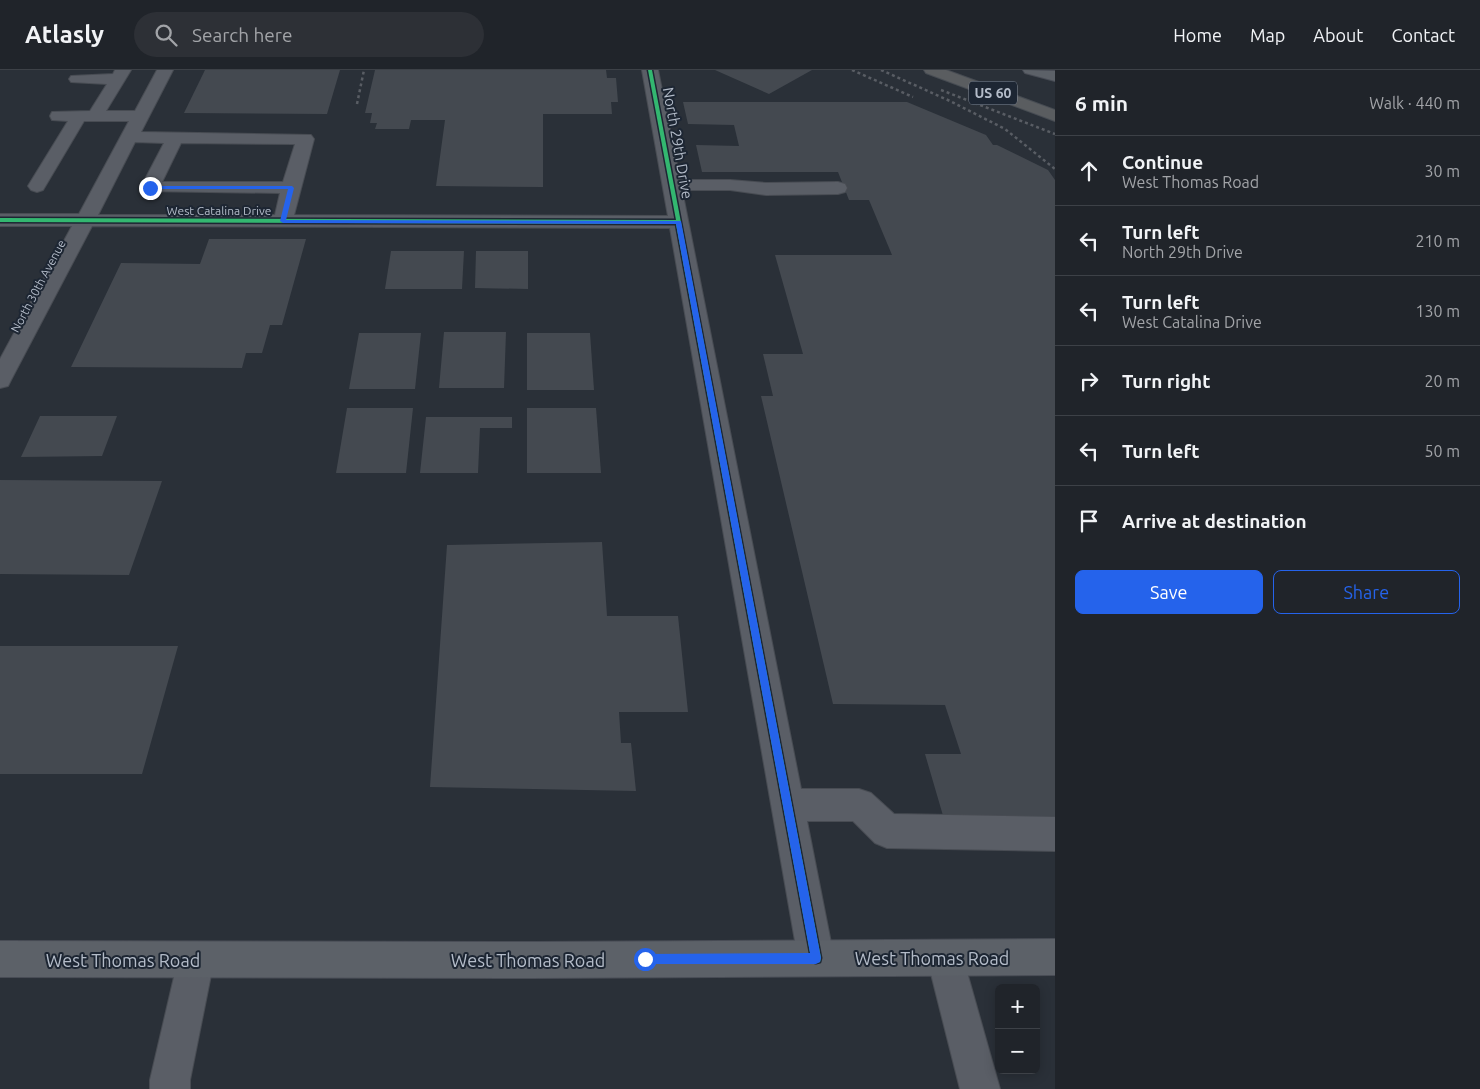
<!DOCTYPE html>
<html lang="en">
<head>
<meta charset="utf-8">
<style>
  :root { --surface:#20242a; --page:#2d3036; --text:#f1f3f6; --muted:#a2a4a8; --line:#3d4147; --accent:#2563eb }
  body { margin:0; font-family:Ubuntu,sans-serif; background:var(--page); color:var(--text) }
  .controls { position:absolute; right:15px; bottom:15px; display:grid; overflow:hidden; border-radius:8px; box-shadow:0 2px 12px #0003 }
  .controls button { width:45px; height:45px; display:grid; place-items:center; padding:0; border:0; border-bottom:1px solid var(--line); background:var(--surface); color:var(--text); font:25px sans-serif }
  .stop { position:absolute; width:15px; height:15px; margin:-11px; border:4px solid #2563eb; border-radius:50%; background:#fff }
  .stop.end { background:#2563eb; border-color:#fff; box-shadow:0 1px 5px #0008 }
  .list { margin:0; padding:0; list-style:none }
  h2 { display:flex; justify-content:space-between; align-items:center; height:65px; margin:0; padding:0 20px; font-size:21px }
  h2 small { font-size:16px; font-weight:400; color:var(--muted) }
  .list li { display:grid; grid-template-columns:32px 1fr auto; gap:15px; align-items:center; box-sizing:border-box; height:70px; padding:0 20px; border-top:1px solid var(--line) }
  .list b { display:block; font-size:19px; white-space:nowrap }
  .list p { margin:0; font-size:16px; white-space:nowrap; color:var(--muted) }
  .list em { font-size:16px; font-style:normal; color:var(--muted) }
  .actions { display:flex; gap:10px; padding:15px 20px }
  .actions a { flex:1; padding:11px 0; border:1px solid var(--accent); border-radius:8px; text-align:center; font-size:18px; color:var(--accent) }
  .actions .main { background:var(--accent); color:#fff }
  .icon { flex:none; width:28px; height:28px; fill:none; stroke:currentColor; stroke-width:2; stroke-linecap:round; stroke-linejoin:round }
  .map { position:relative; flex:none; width:1055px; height:1019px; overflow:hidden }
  header { display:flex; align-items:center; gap:30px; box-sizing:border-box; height:70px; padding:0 25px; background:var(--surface); border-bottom:1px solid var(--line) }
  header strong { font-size:24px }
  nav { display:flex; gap:28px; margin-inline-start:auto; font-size:18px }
  .search { width:350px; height:45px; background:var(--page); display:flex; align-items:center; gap:12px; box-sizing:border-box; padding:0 18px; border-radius:28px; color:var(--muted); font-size:19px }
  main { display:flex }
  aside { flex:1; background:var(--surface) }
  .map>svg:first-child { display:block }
  .building { fill:#444950 }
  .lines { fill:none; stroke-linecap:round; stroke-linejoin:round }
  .minor-casing { stroke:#484c53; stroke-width:2 }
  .major-casing { stroke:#484c55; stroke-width:2 }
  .highway-casing { stroke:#474c53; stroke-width:2 }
  .minor { fill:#5a5e66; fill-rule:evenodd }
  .major { fill:#5c6168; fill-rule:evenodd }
  .highway { fill:#5a5d60; fill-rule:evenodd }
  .rail { stroke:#595d64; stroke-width:2.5; stroke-dasharray:3 3; stroke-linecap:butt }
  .cycleway-casing { stroke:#1d2633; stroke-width:3 }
  .cycleway { fill:#33b770; fill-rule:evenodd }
  .route { fill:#2563eb }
  .labels { text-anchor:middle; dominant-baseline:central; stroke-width:4; stroke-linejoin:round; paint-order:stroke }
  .far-street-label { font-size:12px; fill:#b4bcc9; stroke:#1d2633 }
  .shield { fill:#1d2633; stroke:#878f9c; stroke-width:1 }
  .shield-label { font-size:14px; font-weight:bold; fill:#b4bcc9 }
  .street-label { font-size:15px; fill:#b4bcc9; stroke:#1d2633 }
  .near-street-label { font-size:18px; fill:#b4bcc9; stroke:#1d2633 }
</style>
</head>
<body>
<header>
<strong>Atlasly</strong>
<div class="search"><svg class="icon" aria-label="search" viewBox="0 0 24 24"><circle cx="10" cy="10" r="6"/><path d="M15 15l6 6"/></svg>Search here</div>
<nav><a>Home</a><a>Map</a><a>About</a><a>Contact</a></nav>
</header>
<main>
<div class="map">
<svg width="1055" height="1019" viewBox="0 0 1055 1019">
  <rect width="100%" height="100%" fill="#2a3038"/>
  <g class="building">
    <polygon points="205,0 340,0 327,44 184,43"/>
    <polygon points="375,0 606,0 607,8 616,8 618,32 611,32 612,44 543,44 543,117 436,116 445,50 411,50 409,59 375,59 377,53 370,53 372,43 365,43"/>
    <polygon points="715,0 812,0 769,24"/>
    <polygon points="683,32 907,32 986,65 993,75 997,75 1048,100 1055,110 1055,749 944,749 925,684 961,684 945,635 833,634 761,326 773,326 763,284 803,284 775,185 892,185 869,130 849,130 838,102 702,102 696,75 739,76 734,55 688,54"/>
    <polygon points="209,169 306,169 282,255 270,255 262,283 246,283 242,298 71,297 121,193 200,194"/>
    <polygon points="391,181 464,181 462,219 385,219"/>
    <polygon points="476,181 528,181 528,219 475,218"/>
    <polygon points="444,262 506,262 504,318 439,318"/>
    <polygon points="359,263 421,263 415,319 349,319"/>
    <polygon points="527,263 590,263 594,320 527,320"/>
    <polygon points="347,338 413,338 406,403 336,403"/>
    <polygon points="527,338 596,338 601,403 527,403"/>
    <polygon points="40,346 117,346 102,386 21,387"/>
    <polygon points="426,347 512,347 512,358 480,358 478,403 420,403"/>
    <polygon points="0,410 162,411 129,505 0,504"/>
    <polygon points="602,472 607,546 678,546 688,642 619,642 621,673 631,673 636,721 430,717 447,475"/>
    <polygon points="0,576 178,576 142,704 0,704"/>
  </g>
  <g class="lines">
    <g class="minor-casing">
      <g id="minor">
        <path d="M 115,0 L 131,0 L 106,41 L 135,41 L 157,0 L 173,0 L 141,62 L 311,65 L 314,69 L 294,145 L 668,146 L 642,0 L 658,0 L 680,110 L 730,110 L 766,113 L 838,112 L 845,114 L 847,118 L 845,122 L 838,124 L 766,125 L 730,120 L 682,120 L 801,719 L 859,719 L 871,723 L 894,744 L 1055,747 L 1055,781 L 887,778 L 875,773 L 853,751 L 807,751 L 834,888 L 829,901 L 816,906 L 803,901 L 798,888 L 670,158 L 92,156 L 11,310 L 8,316 L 0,318 L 0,289 L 72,156 L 0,156 L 0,144 L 79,144 L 129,51 L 84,51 L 43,120 L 37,122 L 31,120 L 28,116 L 68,51 L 52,50 L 50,46 L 52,42 L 90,41 L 107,14 L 71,12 L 69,9 L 71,6 L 113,4 ZM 135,72 L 164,73 L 141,117 L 144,121 L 280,123 L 275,145 L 98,145 ZM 181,73 L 295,74 L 283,112 L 162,112 Z"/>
        <polygon points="945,870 958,875 963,888 1000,1019 960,1019 927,888 932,875"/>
        <polygon points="196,872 209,877 214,890 190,1010 190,1019 150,1019 150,1010 178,890 183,877"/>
      </g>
    </g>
    <g class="major-casing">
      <g id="major">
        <polygon points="1023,0 1055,1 1055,11 1025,3"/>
        <polygon points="1055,869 1055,905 535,908 0,907 0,871 535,872"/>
      </g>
    </g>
    <g class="highway-casing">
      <polygon id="highway" points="924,0 946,0 1055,40 1055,51 926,3"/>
    </g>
    <use href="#minor" class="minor"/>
    <use href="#major" class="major"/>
    <use href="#highway" class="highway"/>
    <g class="rail">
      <polyline points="852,0 913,27"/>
      <polyline points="881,0 950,31 1005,59 1055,99"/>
      <polyline points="941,20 1055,64"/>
      <polyline points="357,34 364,0"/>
    </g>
    <g class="cycleway-casing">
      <polygon id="cycleway" points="648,0 652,0 821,888 820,892 816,893 812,892 811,888 676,154 0,152 0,148 676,150"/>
    </g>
    <use href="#cycleway" class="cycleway"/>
  </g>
  <polygon class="route" points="150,116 292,116 294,118 286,150 681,151 821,888 820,892 816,894 645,894 641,893 640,889 641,885 645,884 810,883 676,154 283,153 280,151 288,119 148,119"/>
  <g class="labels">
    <g class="far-street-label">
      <text x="219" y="140">West Catalina Drive</text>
      <text transform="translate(38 216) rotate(-62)">North 30th Avenue</text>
    </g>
    <rect class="shield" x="969" y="11.5" width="48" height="23" rx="4"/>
    <g class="shield-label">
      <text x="993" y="23">US 60</text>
    </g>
    <g class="street-label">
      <text transform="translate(678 73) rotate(80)">North 29th Drive</text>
    </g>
    <g class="near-street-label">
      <text x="932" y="888">West Thomas Road</text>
      <text x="123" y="890">West Thomas Road</text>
      <text x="528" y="890">West Thomas Road</text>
    </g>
  </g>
</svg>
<div class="controls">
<button>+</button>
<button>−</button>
</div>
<div class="stop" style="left:645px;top:889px"></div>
<div class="stop end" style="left:150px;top:118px"></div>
</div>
<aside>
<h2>6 min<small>Walk · 440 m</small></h2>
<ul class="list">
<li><svg class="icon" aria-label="ahead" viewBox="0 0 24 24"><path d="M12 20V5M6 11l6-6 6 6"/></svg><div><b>Continue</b><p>West Thomas Road</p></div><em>30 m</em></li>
<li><svg class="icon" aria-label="left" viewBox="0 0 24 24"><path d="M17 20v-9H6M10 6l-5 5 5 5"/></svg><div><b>Turn left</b><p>North 29th Drive</p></div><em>210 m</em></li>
<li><svg class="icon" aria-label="left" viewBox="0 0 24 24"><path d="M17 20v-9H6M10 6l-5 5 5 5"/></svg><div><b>Turn left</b><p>West Catalina Drive</p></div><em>130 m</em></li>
<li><svg class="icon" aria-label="right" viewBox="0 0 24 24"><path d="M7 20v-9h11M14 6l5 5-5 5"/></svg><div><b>Turn right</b></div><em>20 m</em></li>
<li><svg class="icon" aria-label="left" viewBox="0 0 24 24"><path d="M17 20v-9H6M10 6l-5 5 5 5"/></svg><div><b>Turn left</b></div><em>50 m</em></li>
<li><svg class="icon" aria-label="arrive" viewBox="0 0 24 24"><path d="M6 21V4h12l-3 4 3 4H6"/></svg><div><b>Arrive at destination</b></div></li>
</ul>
<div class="actions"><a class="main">Save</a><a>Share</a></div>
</aside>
</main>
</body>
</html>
